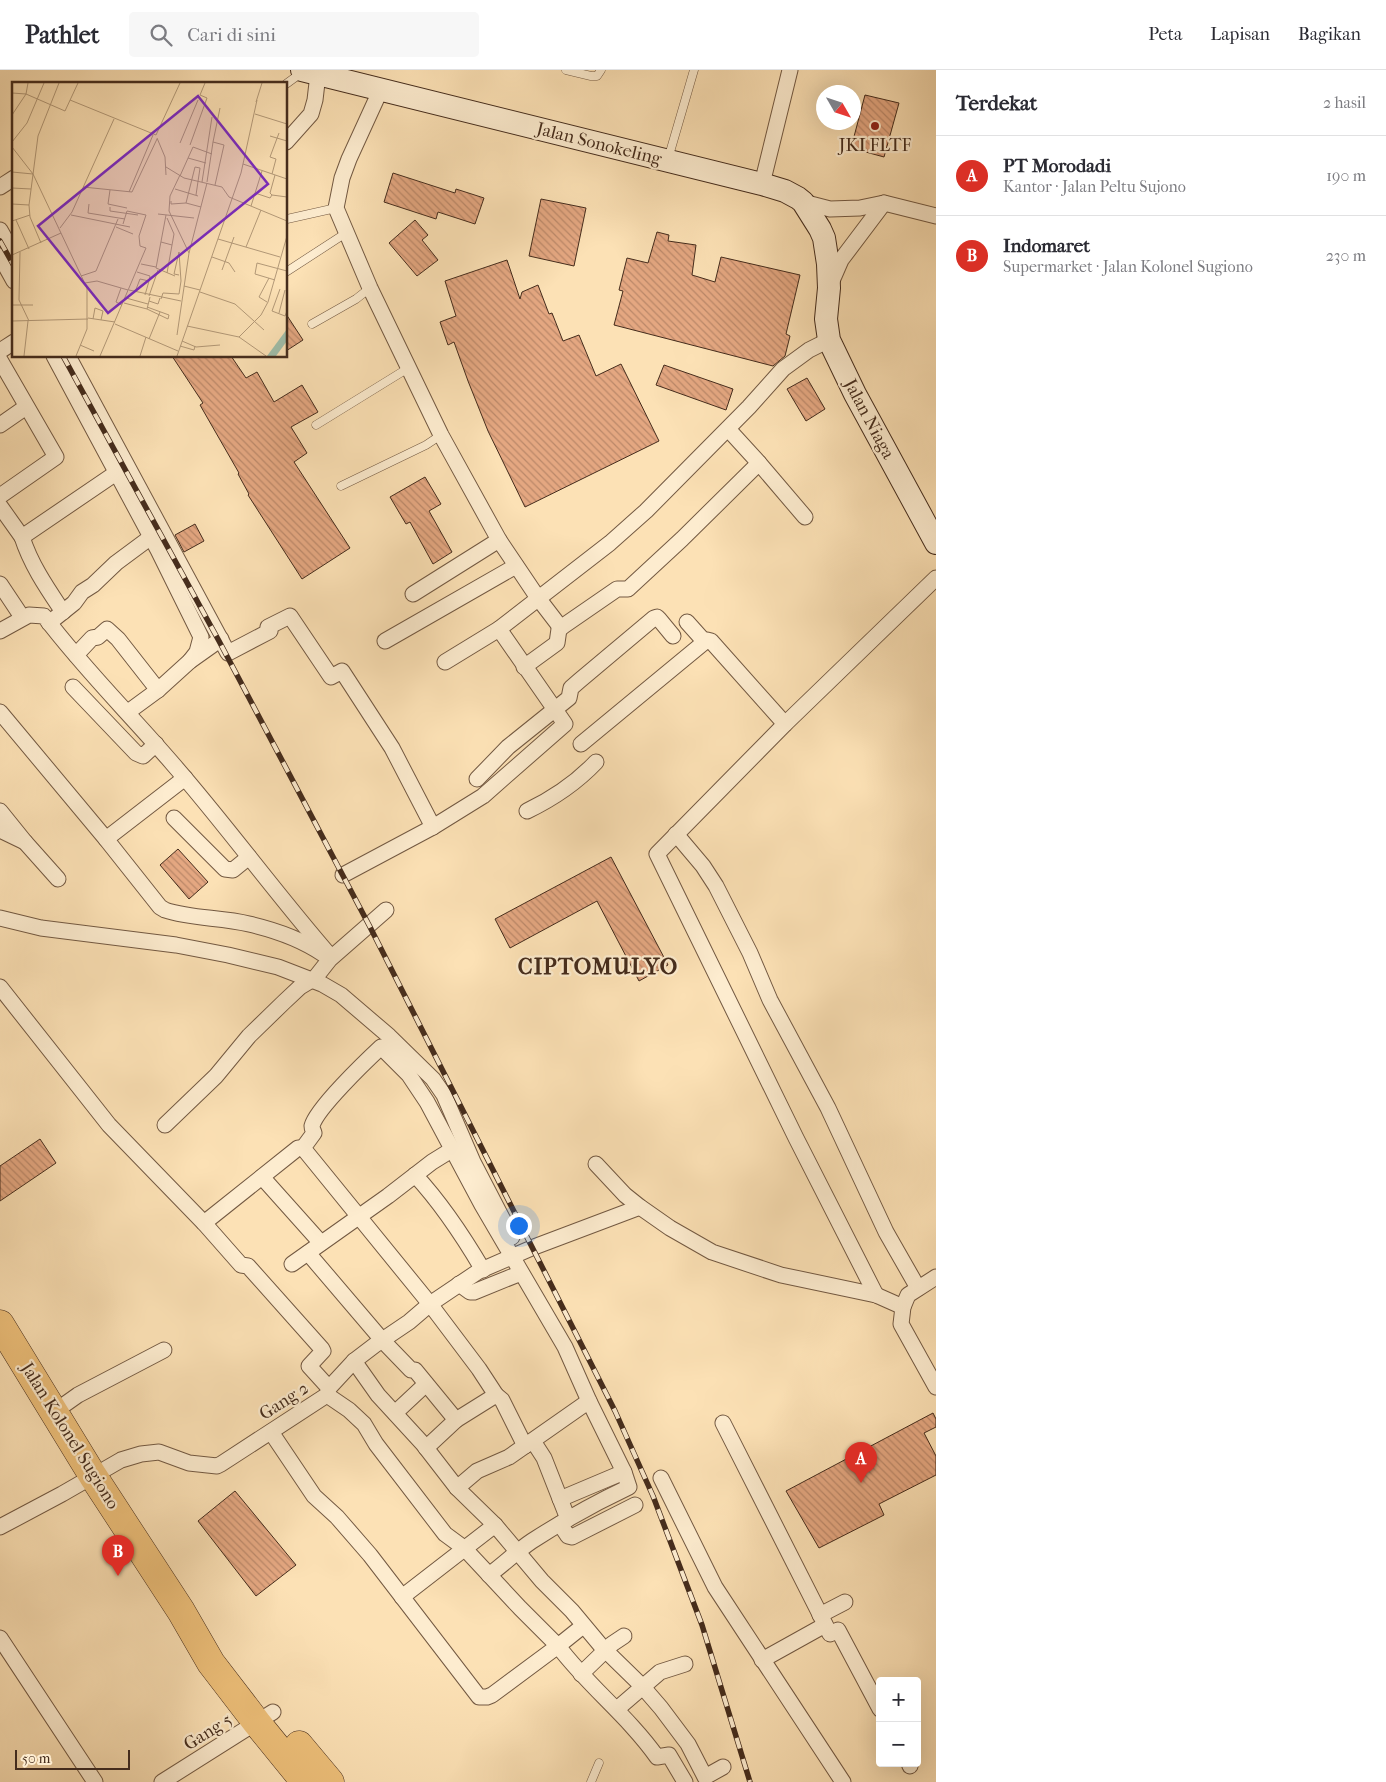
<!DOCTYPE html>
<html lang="id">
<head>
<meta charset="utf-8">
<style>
  :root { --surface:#fff; --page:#f7f7f7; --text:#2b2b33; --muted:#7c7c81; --line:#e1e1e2; --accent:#d93025 }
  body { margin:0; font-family:"IM FELL French Canon",serif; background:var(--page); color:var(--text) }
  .controls { position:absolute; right:15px; bottom:15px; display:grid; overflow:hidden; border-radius:5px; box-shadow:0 5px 20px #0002 }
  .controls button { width:45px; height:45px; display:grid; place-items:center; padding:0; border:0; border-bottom:1px solid var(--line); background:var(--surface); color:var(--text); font:25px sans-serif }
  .compass { position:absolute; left:816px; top:15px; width:45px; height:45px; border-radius:50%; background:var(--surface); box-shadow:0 5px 20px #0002; rotate:129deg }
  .scale { position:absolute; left:15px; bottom:12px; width:115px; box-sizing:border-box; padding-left:5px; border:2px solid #452c1c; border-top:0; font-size:14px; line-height:18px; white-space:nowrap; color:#452c1c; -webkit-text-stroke:4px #fdeccf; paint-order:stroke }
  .you { position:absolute; left:518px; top:1155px; width:18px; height:18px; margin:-12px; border:4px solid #fff; border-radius:50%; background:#1a73e8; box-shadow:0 0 0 8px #1a73e833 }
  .badge { display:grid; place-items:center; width:32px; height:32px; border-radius:50%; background:var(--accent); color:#fff; font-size:16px; font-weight:700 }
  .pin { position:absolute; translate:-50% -41px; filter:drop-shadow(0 1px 2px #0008) }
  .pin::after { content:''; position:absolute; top:26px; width:18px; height:15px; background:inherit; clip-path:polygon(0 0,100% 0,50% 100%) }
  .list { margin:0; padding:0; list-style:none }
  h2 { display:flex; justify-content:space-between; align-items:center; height:65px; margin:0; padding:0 20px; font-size:21px }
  h2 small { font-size:16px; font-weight:400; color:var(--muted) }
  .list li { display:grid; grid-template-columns:32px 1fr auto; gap:15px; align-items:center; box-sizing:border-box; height:80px; padding:0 20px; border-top:1px solid var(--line) }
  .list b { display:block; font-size:19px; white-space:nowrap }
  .list p { margin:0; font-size:16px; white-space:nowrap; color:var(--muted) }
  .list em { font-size:16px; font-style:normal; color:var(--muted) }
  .icon { flex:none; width:28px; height:28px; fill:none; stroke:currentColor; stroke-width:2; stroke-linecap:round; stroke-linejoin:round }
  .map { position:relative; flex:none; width:936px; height:1712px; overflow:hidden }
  header { display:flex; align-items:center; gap:30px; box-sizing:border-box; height:70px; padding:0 25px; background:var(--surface); border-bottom:1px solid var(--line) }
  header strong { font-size:24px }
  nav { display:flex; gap:28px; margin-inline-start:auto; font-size:18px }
  .search { width:350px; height:45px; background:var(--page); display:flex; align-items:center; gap:12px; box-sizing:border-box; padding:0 18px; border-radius:5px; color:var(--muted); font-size:19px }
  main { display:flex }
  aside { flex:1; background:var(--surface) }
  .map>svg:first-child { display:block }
  .building { fill:url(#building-back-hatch); stroke:#452c1c }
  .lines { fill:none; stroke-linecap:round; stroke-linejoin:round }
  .lane-casing { stroke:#735942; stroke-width:9 }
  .street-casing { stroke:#735942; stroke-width:17 }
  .secondary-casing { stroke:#452c1c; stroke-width:24 }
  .highway-casing { stroke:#452c1c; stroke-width:29 }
  .lane { stroke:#fdeccf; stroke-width:8 }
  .street { stroke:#fdeccf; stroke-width:15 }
  .secondary { stroke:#fdeccf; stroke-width:22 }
  .highway { stroke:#eec07a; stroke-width:28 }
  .rail-casing { stroke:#452c1c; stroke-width:5.5 }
  .rail { stroke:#fdeccf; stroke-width:4; stroke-dasharray:11; stroke-linecap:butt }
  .poi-dot { fill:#8f2418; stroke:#fdeccf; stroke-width:2 }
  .labels { text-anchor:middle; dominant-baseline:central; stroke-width:4.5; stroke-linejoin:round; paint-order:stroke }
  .street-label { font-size:18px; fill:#452c1c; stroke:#fdeccf }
  .poi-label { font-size:18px; fill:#452c1c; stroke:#fdeccf }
  .district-label { font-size:22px; font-weight:bold; letter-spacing:1px; fill:#452c1c; stroke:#fdeccf }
  .inset-road { fill:none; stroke:#b39978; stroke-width:1 }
  .view { fill:#7b2cbf; fill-opacity:0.15; stroke:#7b2cbf; stroke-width:2.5 }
  .inset-edge { fill:none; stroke:#452c1c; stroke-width:2.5 }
</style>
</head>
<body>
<header>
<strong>Pathlet</strong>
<div class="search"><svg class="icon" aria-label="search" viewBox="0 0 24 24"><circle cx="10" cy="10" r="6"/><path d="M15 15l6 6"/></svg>Cari di sini</div>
<nav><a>Peta</a><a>Lapisan</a><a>Bagikan</a></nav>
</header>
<main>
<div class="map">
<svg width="936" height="1712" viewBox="0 0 936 1712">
  <defs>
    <pattern id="building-back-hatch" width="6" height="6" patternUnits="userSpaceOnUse" patternTransform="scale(1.25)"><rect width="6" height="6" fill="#e4a781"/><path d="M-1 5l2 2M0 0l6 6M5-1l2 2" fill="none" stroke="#bb8869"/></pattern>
  </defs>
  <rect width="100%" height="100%" fill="#fce1b5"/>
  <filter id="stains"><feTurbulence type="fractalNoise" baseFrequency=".004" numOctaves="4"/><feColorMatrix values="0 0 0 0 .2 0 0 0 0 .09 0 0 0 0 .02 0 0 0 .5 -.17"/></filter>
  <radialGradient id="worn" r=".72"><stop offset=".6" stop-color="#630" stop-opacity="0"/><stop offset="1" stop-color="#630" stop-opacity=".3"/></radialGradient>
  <g class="building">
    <polygon points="865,25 899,33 884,87 851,78"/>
    <polygon points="393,103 455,123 456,119 484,128 475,154 438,142 436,149 384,132"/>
    <polygon points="541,129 586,138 574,196 529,186"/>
    <polygon points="415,150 428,165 422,170 438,190 417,206 389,173"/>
    <polygon points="657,162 669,165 668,171 696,175 692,205 715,212 721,187 800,205 786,264 790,266 785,286 773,296 614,255 623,221 619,220 627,188 648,193"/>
    <polygon points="507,190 520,229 522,222 538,215 549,244 552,243 563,271 579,265 596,306 621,294 659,371 525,437 488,361 468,311 454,272 448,275 440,252 456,246 445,211"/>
    <polygon points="286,244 303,270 286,281"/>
    <polygon points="172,286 231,286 246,308 257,302 274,332 302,315 318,342 291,357 307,383 294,392 350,478 302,509 248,425 249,424 238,404 239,403 200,335 203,333"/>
    <polygon points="664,295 733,319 726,340 656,315"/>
    <polygon points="807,308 825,339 806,351 787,319"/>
    <polygon points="425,407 441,434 429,441 452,482 433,494 410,452 406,454 390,427"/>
    <polygon points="195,454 204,471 184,482 175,465"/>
    <polygon points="178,779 208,812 189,829 160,795"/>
    <polygon points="611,787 668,895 639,911 597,831 510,878 495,849"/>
    <polygon points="40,1069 56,1093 0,1131 0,1096"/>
    <polygon points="933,1343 936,1349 936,1357 924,1363 936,1386 936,1405 879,1434 884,1445 819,1478 786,1421"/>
    <polygon points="235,1421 296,1495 256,1526 198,1451"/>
  </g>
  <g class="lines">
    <g class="lane-casing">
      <g id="lane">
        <polyline points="566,0 591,6 597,6 601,0"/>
        <polyline points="286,14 301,3"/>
        <polyline points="668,89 694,0"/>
        <polyline points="287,149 336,138"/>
        <polyline points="286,202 346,163"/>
        <polyline points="312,254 356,229 370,218"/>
        <polyline points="316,355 410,297"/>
        <polyline points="341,416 426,375 441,365"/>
        <polyline points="591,1712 599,1693"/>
      </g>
    </g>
    <g class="street-casing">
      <g id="street">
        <polyline points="381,19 349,89 342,108 336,138 370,218 441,365 499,470 538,528 561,558"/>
        <polyline points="286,72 311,44 315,30 318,4"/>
        <polyline points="762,114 790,0"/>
        <polyline points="0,117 14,108"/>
        <polyline points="803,132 830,139 860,138 884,133 936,146"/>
        <polyline points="0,160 14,185"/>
        <polyline points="0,186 14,211"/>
        <polyline points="831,213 841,190 884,133"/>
        <polyline points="0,281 14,272"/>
        <polyline points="54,286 158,480 201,567 197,582 190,591"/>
        <polyline points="68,286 228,583 270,561"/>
        <polyline points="0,290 56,387 0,426"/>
        <polyline points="0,355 26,337"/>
        <polyline points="728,359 759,393"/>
        <polyline points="0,436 22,467 116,403"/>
        <path d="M 22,467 C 31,495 47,518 63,542"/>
        <polyline points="0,514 22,547"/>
        <polyline points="413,524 499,470"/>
        <polyline points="687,552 704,571"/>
        <polyline points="49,553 74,533 82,522 93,515 116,493 151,467"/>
        <polyline points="268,557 290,546 331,607 342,601 392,678 433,757 483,726 565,654 499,559"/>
        <path d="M 0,561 L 29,545 L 44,546 C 83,598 130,644 172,693 C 227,756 276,824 331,887"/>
        <polyline points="385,571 516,496"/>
        <polyline points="76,585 92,568 98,567 107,559 118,569 158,620"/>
        <polyline points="445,592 499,559 610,473 646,441 749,337 783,299 809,280 829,270"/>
        <polyline points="524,597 557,573 559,559 617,519 628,519 682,469 759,393 805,447"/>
        <polyline points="73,617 136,683 143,686 156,674"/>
        <polyline points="0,642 106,769 185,708"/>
        <polyline points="128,642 158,620 190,591 221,569"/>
        <polyline points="581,674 707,570 711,571 785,654"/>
        <polyline points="477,709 508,677 569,628 571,618 579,611 654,548 657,547 659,549 673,566"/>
        <polyline points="0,741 25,772 0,760"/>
        <path d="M 527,741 C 552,729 577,712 596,692"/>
        <polyline points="174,748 225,799 233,800 249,787"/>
        <polyline points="676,764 703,796 716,816 750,883 770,930 828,1038 886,1162 918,1218"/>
        <path d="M 106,769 L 160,837 L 165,840 C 192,849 221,847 249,854 C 275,860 301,869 323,884"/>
        <polyline points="25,772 58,809"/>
        <polyline points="343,805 433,757"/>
        <polyline points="0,848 41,858 176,875 228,885 278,897 322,914 341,925 389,966 433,1009 444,1025 473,1092 512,1167"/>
        <polyline points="0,917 109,1055 204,1153 241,1195 248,1196 322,1279 323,1281 309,1296 329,1318"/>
        <polyline points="165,1055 216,1006 249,966 284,932 300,917 315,908 330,889 386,840"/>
        <polyline points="596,1094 625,1125 640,1137 670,1158 712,1182 781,1205 876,1225 903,1237"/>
        <path d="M 415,1105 C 442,1134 463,1166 483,1200"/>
        <polyline points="262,1107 321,1173"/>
        <polyline points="204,1153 298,1078 303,1078"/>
        <path d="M 308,1183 L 383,1271 L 411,1300 L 415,1300 L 456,1350 L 496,1325 L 479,1299 L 430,1234 L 303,1078 L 314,1063 C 313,1060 312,1059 312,1056 C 316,1039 366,991 381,977 L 409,1005 L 427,1032 L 482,1135 L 565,1277 L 589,1331 L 624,1402 L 629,1417 C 595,1433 563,1451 532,1471 C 517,1481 504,1494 489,1505"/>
        <polyline points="292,1194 388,1126 432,1092 453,1079"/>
        <polyline points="936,1207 908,1225 903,1237 901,1254 936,1317"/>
        <polyline points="459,1214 470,1222 474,1222 521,1203"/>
        <polyline points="876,1225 796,1068 657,784 785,654 936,508"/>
        <polyline points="354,1291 378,1325 423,1374 457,1418 495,1455 542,1511 572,1541 602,1577 642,1616 661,1638 688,1674 705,1707 723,1697"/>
        <polyline points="327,1325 349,1340 364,1354 376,1374 445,1464 464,1478 520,1538 558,1576 583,1556"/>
        <polyline points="496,1325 502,1330 525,1376"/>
        <polyline points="54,1342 78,1325 164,1280"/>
        <polyline points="395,1343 426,1314"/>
        <polyline points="723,1353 830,1564 838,1560 880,1639"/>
        <path d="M 271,1362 L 314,1426 L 337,1447 L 370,1485 L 479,1627 L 487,1627 L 492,1625 L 558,1576 C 588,1616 628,1646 657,1687 L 669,1685 L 685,1712"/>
        <polyline points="533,1371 544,1388 568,1449"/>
        <polyline points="426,1378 456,1350"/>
        <polyline points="661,1408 715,1517 843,1712"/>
        <polyline points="457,1418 477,1401 509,1387 589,1331"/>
        <polyline points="560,1429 624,1402"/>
        <polyline points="560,1454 568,1466 572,1467 635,1435"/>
        <polyline points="0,1457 62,1424 121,1390 141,1384 159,1382 189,1393 217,1396 221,1394 327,1325 329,1318 354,1291 375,1275 409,1252 430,1234 479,1201 534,1177 640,1137"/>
        <polyline points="402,1527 495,1455"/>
        <polyline points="820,1545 845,1532"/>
        <polyline points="0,1568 95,1712"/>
        <polyline points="762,1590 825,1555"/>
        <polyline points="581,1604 612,1574 624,1566"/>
        <polyline points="617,1639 660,1602 685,1594"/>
        <polyline points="909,1693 910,1696"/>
        <polyline points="162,1712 273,1642"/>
      </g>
    </g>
    <g class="secondary-casing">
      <polyline id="secondary" points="302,0 762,114 785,121 798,128 803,132 820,159 824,168 828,194 829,218 826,249 829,270 855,324 936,473"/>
    </g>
    <g class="highway-casing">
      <g id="highway">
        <polyline points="0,1254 93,1406 181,1541 211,1593 257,1653 305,1712"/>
        <polyline points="299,1675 330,1712"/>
      </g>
    </g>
    <use href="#lane" class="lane"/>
    <use href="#street" class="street"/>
    <use href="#secondary" class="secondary"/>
    <use href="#highway" class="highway"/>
    <g class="rail-casing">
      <g id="rail">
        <polyline points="0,171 14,196"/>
        <polyline points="63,286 219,571 369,855 615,1341 653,1426 702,1555 750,1712"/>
      </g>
    </g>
    <use href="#rail" class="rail"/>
  </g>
  <circle class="poi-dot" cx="875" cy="56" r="5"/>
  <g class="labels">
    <g class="street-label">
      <text transform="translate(599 74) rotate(14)">Jalan Sonokeling</text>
      <text transform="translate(869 349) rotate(62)">Jalan Niaga</text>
      <text transform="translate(284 1331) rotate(-33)">Gang 2</text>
      <text transform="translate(70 1366) rotate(58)">Jalan Kolonel Sugiono</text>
      <text transform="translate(208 1662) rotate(-32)">Gang 5</text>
    </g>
    <g class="poi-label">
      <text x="875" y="75">JKI FLTF</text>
    </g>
    <g class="district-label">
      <text x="598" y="897">CIPTOMULYO</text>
    </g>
  </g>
  <g transform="translate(12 12)">
    <rect width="275" height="275" fill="#fce1b5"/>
    <path d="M 275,247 L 275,259 L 264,274 L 255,274 Z" fill="#a0beaa"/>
    <path class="inset-road" d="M 0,11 L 14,12 L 53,29 L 66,1M 58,18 L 144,53M 244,20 L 250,1M 243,32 L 275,42M 0,33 L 14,12 L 16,1M 144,53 L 168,1M 258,54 L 275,59M 145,56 L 153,75 L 154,93M 0,60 L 15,41 L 32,1M 168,61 L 186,18M 178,63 L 195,16 L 188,13 L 193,1M 0,65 L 21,92 L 75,206 L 75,247 L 64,274M 176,76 L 194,81M 231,82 L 275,97M 154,85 L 172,96 L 210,105 L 217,115 L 275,139M 0,90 L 21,92M 260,92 L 264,77 L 258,75 L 267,51M 168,94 L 181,65 L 200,72M 190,100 L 200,35M 195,100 L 201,60M 203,103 L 212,63 L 201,60 L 208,26M 71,105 L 120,110 L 145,57M 0,106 L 19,107M 163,107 L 186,114M 98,108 L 96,122 L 115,126M 117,110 L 141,53M 243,111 L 258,116 L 260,113 L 275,115M 260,113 L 258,111 L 263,93M 159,119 L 159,122 L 174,121 L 183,85 L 188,86 L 184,113M 174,121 L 189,125M 0,122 L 17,123M 77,122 L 76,131 L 113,137M 239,124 L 250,89M 98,125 L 98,129 L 126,133M 146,132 L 182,136M 59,133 L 118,145M 154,133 L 144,186 L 163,194M 155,136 L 162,152 L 160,163M 4,138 L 17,167M 0,139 L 18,133M 111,142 L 115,129 L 134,133 L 127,154 L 128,164M 104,145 L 121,152M 48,146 L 60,130 L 102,37M 206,157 L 268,175M 149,160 L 160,163 L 155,191M 29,161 L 18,135 L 17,123 L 26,54 L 47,1M 234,165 L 249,128M 8,170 L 7,218 L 17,239M 177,171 L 195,101M 0,173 L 49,151M 200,175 L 217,181 L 223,190M 129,182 L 144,185M 210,188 L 222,155M 125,190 L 138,194 L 137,199M 69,194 L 84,189 L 106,137M 263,198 L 243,192 L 245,181 L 275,189M 73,201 L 85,199 L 116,208M 172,204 L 188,208M 109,206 L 104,220 L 110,223M 268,207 L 260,229 L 273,234 L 275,229M 117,208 L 169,219M 123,210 L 128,197 L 137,199 L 133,213M 188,210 L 223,222 L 252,248M 137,214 L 146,188M 114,216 L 136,222M 149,217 L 151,211 L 167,212 L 169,199 L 167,170 L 162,192 L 167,193M 137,219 L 146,222 L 148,216M 255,220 L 247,215 L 257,196M 112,221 L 135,227 L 138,215M 1,223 L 21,223M 135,225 L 157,233 L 156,237M 135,227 L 156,237M 267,231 L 273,208M 76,236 L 103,240M 81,237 L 83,226 L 91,229 L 89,238M 0,239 L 76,237M 103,242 L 166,269M 175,244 L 227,255 L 254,274M 165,253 L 177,171 L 157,129 L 158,114 L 168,93M 227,255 L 249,233 L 256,220 L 275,154M 137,257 L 148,230M 170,259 L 184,265 L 208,263M 68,263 L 82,269M 168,264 L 182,268 L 183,264M 12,274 L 16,239M 88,274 L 134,166 L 128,164M 128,274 L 134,255M 165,274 L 229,91 L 245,18"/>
    <path class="view" d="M 186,14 L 256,102 L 96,231 L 26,144 Z"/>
    <rect width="275" height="275" class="inset-edge"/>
  </g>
  <rect width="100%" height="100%" filter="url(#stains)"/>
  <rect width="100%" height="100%" fill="url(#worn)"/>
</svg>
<div class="controls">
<button>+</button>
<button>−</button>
</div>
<svg class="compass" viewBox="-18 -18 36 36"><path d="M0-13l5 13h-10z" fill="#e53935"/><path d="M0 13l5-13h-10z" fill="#7c7c81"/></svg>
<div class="scale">50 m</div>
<div class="you"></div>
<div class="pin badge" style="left:861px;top:1413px">A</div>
<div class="pin badge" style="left:118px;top:1506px">B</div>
</div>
<aside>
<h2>Terdekat<small>2 hasil</small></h2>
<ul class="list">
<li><span class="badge">A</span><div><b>PT Morodadi</b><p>Kantor · Jalan Peltu Sujono</p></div><em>190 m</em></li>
<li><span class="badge">B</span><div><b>Indomaret</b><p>Supermarket · Jalan Kolonel Sugiono</p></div><em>230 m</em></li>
</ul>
</aside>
</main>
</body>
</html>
